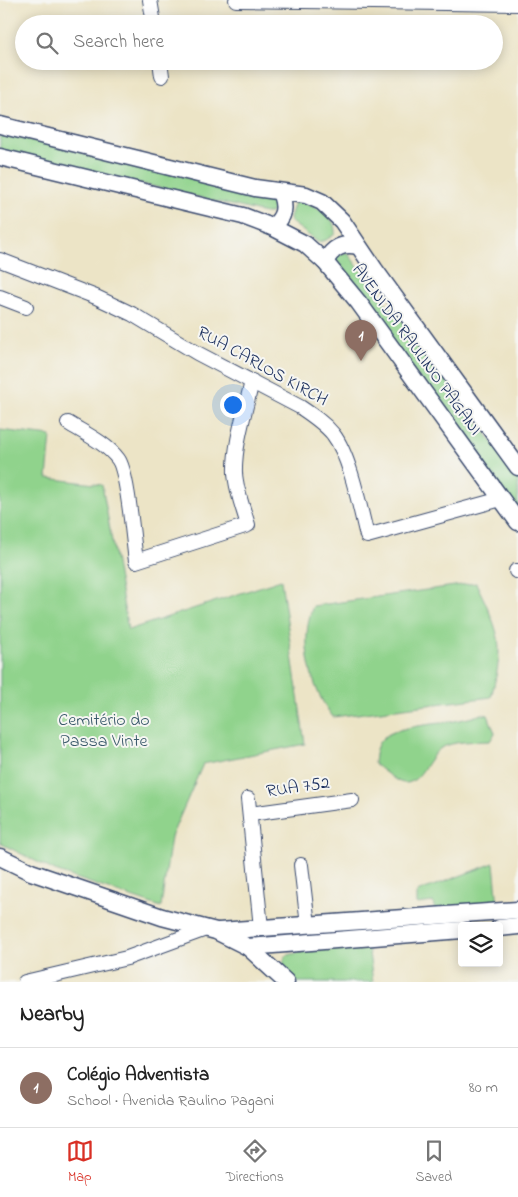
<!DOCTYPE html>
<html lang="en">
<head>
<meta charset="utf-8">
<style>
  :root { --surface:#fff; --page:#f2f2f2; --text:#222; --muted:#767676; --line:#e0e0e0; --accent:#d93025 }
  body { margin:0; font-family:"Indie Flower",sans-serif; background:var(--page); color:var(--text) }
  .controls { position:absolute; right:15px; bottom:15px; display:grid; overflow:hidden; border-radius:5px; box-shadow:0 2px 12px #0003 }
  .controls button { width:45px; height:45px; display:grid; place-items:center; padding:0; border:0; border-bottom:1px solid var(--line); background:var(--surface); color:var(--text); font:25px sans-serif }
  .you { position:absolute; left:232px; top:404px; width:18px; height:18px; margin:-12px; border:4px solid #fff; border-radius:50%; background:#1a73e8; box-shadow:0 0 0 8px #1a73e833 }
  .badge { display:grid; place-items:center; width:32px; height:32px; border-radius:50%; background:var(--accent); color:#fff; font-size:16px; font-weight:700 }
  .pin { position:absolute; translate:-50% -41px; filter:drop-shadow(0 1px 2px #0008) }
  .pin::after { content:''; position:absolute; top:26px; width:18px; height:15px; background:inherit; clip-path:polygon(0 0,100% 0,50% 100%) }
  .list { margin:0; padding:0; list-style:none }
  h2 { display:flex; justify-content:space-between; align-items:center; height:65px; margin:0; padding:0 20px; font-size:21px }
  h2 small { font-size:16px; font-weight:400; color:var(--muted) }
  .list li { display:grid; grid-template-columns:32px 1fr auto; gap:15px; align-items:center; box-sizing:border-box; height:80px; padding:0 20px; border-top:1px solid var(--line) }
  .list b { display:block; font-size:19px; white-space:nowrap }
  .list p { margin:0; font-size:16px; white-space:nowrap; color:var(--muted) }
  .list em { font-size:16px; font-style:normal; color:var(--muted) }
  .icon { flex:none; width:28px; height:28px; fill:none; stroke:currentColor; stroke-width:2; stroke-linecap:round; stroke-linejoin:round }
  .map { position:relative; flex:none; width:518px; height:982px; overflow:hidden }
  .search { position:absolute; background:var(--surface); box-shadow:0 2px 12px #0003; left:15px; right:15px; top:15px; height:55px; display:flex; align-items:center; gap:12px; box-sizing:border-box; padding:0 18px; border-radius:28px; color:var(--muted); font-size:19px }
  .sheet { height:145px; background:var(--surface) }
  nav { display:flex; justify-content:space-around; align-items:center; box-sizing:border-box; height:70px; border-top:1px solid var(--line); background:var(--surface); font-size:14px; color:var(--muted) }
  nav a { display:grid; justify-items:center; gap:2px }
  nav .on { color:var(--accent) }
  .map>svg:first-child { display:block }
  .green { fill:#90d38c; stroke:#568175 }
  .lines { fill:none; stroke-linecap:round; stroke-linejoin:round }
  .minor-casing { stroke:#3a4a6e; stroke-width:16 }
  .major-casing { stroke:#3a4a6e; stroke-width:19 }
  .minor { stroke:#fff; stroke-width:14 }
  .major { stroke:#fff; stroke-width:16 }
  .labels { text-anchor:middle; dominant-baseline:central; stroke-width:4; stroke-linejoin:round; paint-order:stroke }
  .street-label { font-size:18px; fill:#1b2f5e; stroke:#f6f6f2 }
  .park-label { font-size:18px; fill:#38586a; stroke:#f6f6f2 }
</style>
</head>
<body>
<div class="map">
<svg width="518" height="982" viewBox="0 0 518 982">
  <rect width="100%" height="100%" fill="#f6f6f2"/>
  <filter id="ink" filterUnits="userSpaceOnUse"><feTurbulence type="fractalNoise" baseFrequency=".02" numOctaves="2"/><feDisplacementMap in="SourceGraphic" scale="10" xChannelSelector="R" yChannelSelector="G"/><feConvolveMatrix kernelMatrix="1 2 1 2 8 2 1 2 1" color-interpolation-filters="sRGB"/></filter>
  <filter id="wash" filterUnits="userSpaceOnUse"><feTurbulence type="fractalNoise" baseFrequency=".0096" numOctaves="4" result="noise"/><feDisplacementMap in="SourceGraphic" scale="20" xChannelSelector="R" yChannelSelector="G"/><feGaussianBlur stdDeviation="1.12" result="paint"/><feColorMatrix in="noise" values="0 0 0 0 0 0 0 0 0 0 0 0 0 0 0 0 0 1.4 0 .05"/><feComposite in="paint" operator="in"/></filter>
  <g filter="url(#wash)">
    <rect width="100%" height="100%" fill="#ece4c6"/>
    <g class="green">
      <polygon points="0,133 270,196 274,199 274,209 271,213 265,213 0,150"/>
      <path d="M 298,201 C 314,206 336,213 335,234 L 326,240 L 318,242 L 291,222 L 290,217 L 295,202 Z"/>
      <polygon points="347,252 383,301 394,310 518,477 518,512 334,263 335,256"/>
      <polygon points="0,430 51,436 47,478 102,485 128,630 281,580 305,744 203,764 171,837 161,907 55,871 0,843"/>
      <path d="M 476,583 C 484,600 494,619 498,638 C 501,658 496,678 491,697 L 333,717 C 310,688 299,641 313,606 Z"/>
      <path d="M 482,714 L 488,715 L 495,733 L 490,741 C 473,742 456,740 441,748 C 426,757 418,794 396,780 C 388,775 381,769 374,764 C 375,755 375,746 382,739 C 397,724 443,725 464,719 C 470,718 476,716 482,714 Z"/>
      <polygon points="494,863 498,906 435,911 433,902 417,904 417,892"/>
      <polygon points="368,946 373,982 295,982 283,965 285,956 300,952"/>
    </g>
  </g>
  <g filter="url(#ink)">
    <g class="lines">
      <g class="minor-casing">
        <g id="minor">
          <polyline points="150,0 154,24"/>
          <polyline points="236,0 518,4"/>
          <polyline points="160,61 162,76"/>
          <path d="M 0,260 L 96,297 L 132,314 L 197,353 L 300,407 C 312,415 324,423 333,434 C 350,456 360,508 367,536 L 501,499"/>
          <polyline points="0,297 26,307"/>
          <path d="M 68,423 C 84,433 106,443 118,459 C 128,472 133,541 136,561 L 248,525 C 243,508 236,490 235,473 C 234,444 246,409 252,381"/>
          <polyline points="516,571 518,571"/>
          <polyline points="248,799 261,928"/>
          <polyline points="250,814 352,800"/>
          <polyline points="301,865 308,925"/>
          <polyline points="25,982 127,958 206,929"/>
        </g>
      </g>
      <g class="major-casing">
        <g id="major">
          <polyline points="0,125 255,188 306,195 322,202 342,221 375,270 518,467"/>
          <polyline points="0,157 243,216 272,227 305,244 325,262 359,303 518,522"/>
          <path d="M 272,227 C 285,217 286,207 280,192"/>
          <path d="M 325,262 C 333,247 342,243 358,246"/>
          <polyline points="0,857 31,872 162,917 216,931 248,947 286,982"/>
          <polyline points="499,928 518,926"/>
          <polyline points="219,931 518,910"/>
          <polyline points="248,947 462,930"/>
        </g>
      </g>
      <use href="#minor" class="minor"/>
      <use href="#major" class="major"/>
    </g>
  </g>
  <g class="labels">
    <g class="street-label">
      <text transform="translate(416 350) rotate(54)">AVENIDA RAULINO PAGANI</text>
      <text transform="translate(262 367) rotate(29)">RUA CARLOS KIRCH</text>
      <text transform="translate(298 788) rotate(-8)">RUA 752</text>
    </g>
    <g class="park-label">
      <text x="104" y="721">Cemitério do<tspan x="104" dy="21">Passa Vinte</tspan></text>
    </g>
  </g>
</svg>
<div class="controls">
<button><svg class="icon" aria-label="layers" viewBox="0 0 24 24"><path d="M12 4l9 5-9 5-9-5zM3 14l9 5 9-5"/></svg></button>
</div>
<div class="you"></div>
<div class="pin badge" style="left:361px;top:361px;background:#8d6e63">1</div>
<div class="search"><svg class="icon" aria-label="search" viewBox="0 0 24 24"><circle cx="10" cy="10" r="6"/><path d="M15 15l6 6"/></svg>Search here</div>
</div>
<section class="sheet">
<h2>Nearby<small></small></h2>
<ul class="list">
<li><span class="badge" style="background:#8d6e63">1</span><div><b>Colégio Adventista</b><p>School · Avenida Raulino Pagani</p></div><em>80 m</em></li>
</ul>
</section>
<nav>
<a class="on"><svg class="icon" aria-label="map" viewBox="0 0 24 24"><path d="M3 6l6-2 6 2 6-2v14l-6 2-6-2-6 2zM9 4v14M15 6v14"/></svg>Map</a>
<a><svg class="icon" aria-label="directions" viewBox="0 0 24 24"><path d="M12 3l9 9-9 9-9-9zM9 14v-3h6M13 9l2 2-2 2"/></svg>Directions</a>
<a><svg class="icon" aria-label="saved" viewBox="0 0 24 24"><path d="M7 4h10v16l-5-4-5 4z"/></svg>Saved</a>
</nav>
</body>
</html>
